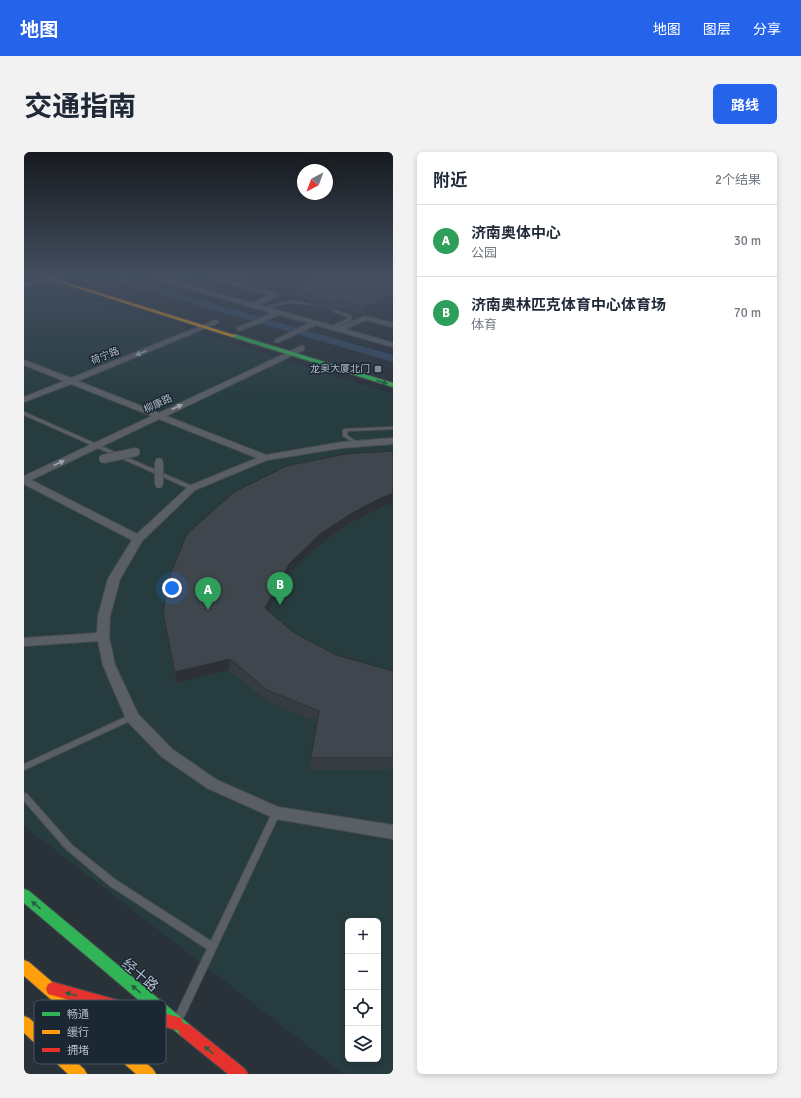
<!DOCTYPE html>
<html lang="zh">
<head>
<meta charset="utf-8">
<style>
  :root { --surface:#fff; --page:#f2f2f3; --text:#1f2937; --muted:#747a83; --line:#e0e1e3; --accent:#2563eb }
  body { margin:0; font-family:Signika,"Noto Sans SC",sans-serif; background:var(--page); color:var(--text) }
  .controls { position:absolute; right:12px; bottom:12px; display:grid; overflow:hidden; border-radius:6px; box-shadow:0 2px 6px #0003 }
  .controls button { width:36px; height:36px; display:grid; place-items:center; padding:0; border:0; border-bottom:1px solid var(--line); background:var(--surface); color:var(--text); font:20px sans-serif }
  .compass { position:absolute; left:273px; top:12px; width:36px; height:36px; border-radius:50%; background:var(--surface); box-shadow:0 2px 6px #0003; rotate:221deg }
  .you { position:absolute; left:148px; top:436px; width:14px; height:14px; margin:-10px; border:3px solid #fff; border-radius:50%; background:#1a73e8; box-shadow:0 0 0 6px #1a73e833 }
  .badge { display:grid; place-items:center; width:26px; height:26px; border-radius:50%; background:var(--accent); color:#fff; font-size:13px; font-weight:700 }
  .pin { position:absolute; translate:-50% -33px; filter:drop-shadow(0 1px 2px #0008) }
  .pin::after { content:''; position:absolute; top:21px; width:14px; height:12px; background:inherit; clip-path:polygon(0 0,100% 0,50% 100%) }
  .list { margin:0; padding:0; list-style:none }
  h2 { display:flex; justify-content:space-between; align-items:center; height:52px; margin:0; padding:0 16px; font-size:17px }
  h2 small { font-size:13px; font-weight:400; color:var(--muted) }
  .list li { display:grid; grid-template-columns:26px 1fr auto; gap:12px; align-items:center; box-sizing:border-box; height:72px; padding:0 16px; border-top:1px solid var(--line) }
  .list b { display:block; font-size:15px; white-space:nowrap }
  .list p { margin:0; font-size:13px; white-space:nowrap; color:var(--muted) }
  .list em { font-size:13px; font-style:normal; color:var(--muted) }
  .icon { flex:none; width:22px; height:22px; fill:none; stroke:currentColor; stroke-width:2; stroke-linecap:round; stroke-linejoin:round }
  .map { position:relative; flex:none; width:369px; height:922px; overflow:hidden; border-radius:6px }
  header { display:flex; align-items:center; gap:24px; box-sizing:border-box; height:56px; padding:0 20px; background:var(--accent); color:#fff }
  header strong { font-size:19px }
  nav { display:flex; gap:22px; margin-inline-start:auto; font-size:14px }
  .intro { display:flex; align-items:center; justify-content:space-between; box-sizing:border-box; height:96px; padding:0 24px }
  h1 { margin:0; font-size:28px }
  .button { padding:10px 18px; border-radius:6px; background:var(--accent); color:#fff; font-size:14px; font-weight:700 }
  main { display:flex; gap:24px; padding:0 24px }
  aside { flex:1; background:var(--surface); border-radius:6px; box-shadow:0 2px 6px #0003 }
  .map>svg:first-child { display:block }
  .green { fill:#263c3f; fill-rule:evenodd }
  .water { fill:#344a63 }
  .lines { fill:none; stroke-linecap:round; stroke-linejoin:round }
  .lane-casing { stroke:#484d53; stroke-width:2 }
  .street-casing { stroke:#484d53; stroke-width:2 }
  .fast-casing { stroke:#484d53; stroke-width:2 }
  .slow-casing { stroke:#484d53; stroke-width:2 }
  .jam-casing { stroke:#484d53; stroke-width:2 }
  .lane { fill:#5a5f66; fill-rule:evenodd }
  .street { fill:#5a5f66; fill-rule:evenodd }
  .fast { fill:#30b455; fill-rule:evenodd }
  .slow { fill:#ff9f0a; fill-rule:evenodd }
  .jam { fill:#e5322d; fill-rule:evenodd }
  .street-bridge-casing { stroke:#484d53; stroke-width:10; stroke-linecap:butt }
  .street-bridge { stroke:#5a5f66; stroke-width:8 }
  .wall { fill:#373c42 }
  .shaded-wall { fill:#2d3136 }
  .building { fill:#40464d; stroke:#2d3136 }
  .oneway { fill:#9da6b1 }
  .oneway2 { fill:#245f41 }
  .poi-dot { fill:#838c97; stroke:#1c2734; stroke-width:1.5 }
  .labels { text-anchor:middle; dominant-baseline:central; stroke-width:3; stroke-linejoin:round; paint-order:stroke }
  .far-street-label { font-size:10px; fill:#b3bdca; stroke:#1c2734 }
  .far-poi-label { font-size:10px; fill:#b3bdca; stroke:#1c2734; text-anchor:end }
  .near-street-label { font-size:14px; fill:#b3bdca; stroke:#1c2734 }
  .key { fill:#1c2734; stroke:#495461; stroke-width:1 }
  .key-label { font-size:11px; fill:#b3bdca }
</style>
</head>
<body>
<header>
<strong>地图</strong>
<nav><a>地图</a><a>图层</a><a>分享</a></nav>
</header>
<div class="intro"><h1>交通指南</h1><a class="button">路线</a></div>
<main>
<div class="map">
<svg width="369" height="922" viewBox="0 0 369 922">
  <rect width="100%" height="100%" fill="#293139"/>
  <g class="green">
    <polygon points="228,125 310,125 287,141 226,126"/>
    <path d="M 0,126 L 369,242 L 369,922 L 320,922 L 0,674 ZM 324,769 L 354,769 L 354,907 L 324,907 Z"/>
  </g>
  <polygon class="water" points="92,125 101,125 102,127 369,203 369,210 94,130"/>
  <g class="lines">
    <g class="lane-casing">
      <g id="lane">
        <polygon points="26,126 27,128 0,134 0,132"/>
        <path d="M 267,149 L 278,150 L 286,152 L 284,153 C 269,149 256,151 242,158 L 239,157 L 251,152 Z"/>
        <polygon points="310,158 324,162 328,165 327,168 308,177 306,177 306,175 324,167 324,165 310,160"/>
        <polygon points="0,260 170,335 170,336 168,337 166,337 0,263"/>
        <polygon points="369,275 369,277 323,279 323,283 334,291 332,292 319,284 319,278 321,277"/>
        <polygon points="108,562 110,563 111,565 110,567 0,618 0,612"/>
        <polygon points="0,641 3,642 48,693 92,728 187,789 249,659 252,658 255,659 256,661 160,865 157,867 154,865 152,862 183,797 86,734 42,697 0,649"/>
      </g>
    </g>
    <g class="street-casing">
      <g id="street">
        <polygon points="137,125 228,151 246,143 184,125 195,125 254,142 254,144 235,153 314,175 341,164 369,171 369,175 342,168 321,177 369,191 369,195 292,173 255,190 251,190 251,188 285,171 255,163 217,178 213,178 213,176 248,161 128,126"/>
        <polygon points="142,125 172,125 144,128"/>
        <path d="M 192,168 L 195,170 L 194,171 L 54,229 L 135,261 L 277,194 L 280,194 L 280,198 L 142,264 L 242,303 L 318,290 L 369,286 L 369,292 L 318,296 L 243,308 L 171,338 L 118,389 L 96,427 L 86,464 L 85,485 L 91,513 L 114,562 L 148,597 L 193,628 L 254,655 L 369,673 L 369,687 L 252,667 L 183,636 L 138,605 L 103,569 L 79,513 L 74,489 L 0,494 L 0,486 L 73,481 L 74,464 L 84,427 L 108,388 L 0,332 L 0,324 L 128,264 L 47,232 L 0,250 L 0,245 L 40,229 L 0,213 L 0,208 L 47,226 ZM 135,267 L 233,306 L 165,334 L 113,382 L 7,328 Z"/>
      </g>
    </g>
    <g class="fast-casing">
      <g id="fast">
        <polygon points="210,182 369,231 369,235 208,185 207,184"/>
        <polygon points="0,737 5,739 166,873 168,878 166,883 161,885 156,883 0,751"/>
      </g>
    </g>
    <g class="slow-casing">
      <g id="slow">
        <polygon points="18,125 26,125 213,184 208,185"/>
        <polygon points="0,808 5,810 129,917 132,922 112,922 0,824"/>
        <polygon points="0,864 5,866 60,917 63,922 44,922 0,881"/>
      </g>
    </g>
    <g class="jam-casing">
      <polygon id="jam" points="29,830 157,866 159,871 166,873 221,917 224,922 204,922 156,883 154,878 152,878 24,842 22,837 24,832"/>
    </g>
    <use href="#lane" class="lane"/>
    <use href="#street" class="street"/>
    <use href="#fast" class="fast"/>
    <use href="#slow" class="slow"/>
    <use href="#jam" class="jam"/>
    <g class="street-bridge-casing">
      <g id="street-bridge">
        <polyline points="79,307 112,300"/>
        <polyline points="135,310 135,332"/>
      </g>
    </g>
    <use href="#street-bridge" class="street-bridge"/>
  </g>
  <g class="wall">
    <polygon points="206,125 235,125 221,131 206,127"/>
    <polygon points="369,125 369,149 340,163 316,156 309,157 308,160 286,154 286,149 266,143 267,136"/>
    <polygon points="369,299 369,351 351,358 326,371 295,393 264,422 244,459 269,480 312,503 369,519 369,617 286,618 293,570 243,549 205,518 152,531 140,472 139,461"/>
  </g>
  <g class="shaded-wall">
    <polygon points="221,125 235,125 221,131"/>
    <polygon points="369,142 369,149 340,163 341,155"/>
    <polygon points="369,341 369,351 351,358 326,371 295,393 264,422 240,467 241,456 265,412 296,382 328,361 353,348"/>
    <polygon points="206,507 205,518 152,531 151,520"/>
  </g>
  <g class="building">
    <polygon points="293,125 369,125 369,142 341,155 316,149 310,149 309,152 286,146 291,142 267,136"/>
    <polygon points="369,299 369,341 353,348 328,361 296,382 265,412 241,456 269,480 312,503 369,519 369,606 287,606 295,559 243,538 206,507 151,520 139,461 146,423 163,382 210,340 263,314 321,302"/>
  </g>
  <defs><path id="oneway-solid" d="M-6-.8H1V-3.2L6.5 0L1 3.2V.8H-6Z"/></defs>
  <g class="oneway">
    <use href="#oneway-solid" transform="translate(117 201) rotate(158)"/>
    <use href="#oneway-solid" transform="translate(153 255) rotate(-25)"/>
    <use href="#oneway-solid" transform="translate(35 311) rotate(-25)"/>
  </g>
  <g class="oneway2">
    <use href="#oneway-solid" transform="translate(358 230) rotate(17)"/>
    <use href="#oneway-solid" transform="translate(12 753) rotate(-140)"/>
    <use href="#oneway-solid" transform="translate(112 837) rotate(-140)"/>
    <use href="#oneway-solid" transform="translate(47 842) rotate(-164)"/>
    <use href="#oneway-solid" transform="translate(185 898) rotate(-141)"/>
  </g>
  <linearGradient id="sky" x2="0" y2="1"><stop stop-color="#171b1f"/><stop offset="0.49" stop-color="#434e5f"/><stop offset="1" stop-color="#434e5f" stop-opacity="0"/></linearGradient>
  <rect width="369" height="254" fill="url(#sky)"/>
  <rect class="poi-dot" x="350" y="213" width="8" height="8" rx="2"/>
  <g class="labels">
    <g class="far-street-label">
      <text transform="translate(81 204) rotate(-22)">荷宁路</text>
      <text transform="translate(134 252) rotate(-25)">柳康路</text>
    </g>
    <g class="far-poi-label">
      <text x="346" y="217">龙奥大厦北门</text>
    </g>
    <g class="near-street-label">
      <text transform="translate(116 823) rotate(40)">经十路</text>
    </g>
  </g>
  <rect x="10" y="848" width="132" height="64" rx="6" class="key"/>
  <rect x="18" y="860" width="18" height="4" fill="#30b455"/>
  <rect x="18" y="878" width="18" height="4" fill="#ff9f0a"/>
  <rect x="18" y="896" width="18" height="4" fill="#e5322d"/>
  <g class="key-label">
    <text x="43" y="866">畅通</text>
    <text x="43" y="884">缓行</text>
    <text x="43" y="902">拥堵</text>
  </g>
</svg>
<div class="controls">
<button>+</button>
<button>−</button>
<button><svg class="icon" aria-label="locate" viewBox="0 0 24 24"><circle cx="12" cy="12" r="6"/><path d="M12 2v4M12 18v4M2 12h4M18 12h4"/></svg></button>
<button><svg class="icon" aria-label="layers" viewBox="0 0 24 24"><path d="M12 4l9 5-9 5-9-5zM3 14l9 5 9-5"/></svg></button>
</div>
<svg class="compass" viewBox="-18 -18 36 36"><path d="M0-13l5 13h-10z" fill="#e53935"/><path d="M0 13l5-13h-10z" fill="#747a83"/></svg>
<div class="you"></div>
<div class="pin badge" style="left:184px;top:458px;background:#2e9e5b">A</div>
<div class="pin badge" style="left:256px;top:453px;background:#2e9e5b">B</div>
</div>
<aside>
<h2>附近<small>2个结果</small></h2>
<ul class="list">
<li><span class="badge" style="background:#2e9e5b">A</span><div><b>济南奥体中心</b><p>公园</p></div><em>30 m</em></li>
<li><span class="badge" style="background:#2e9e5b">B</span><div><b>济南奥林匹克体育中心体育场</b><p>体育</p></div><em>70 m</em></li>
</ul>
</aside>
</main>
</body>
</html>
